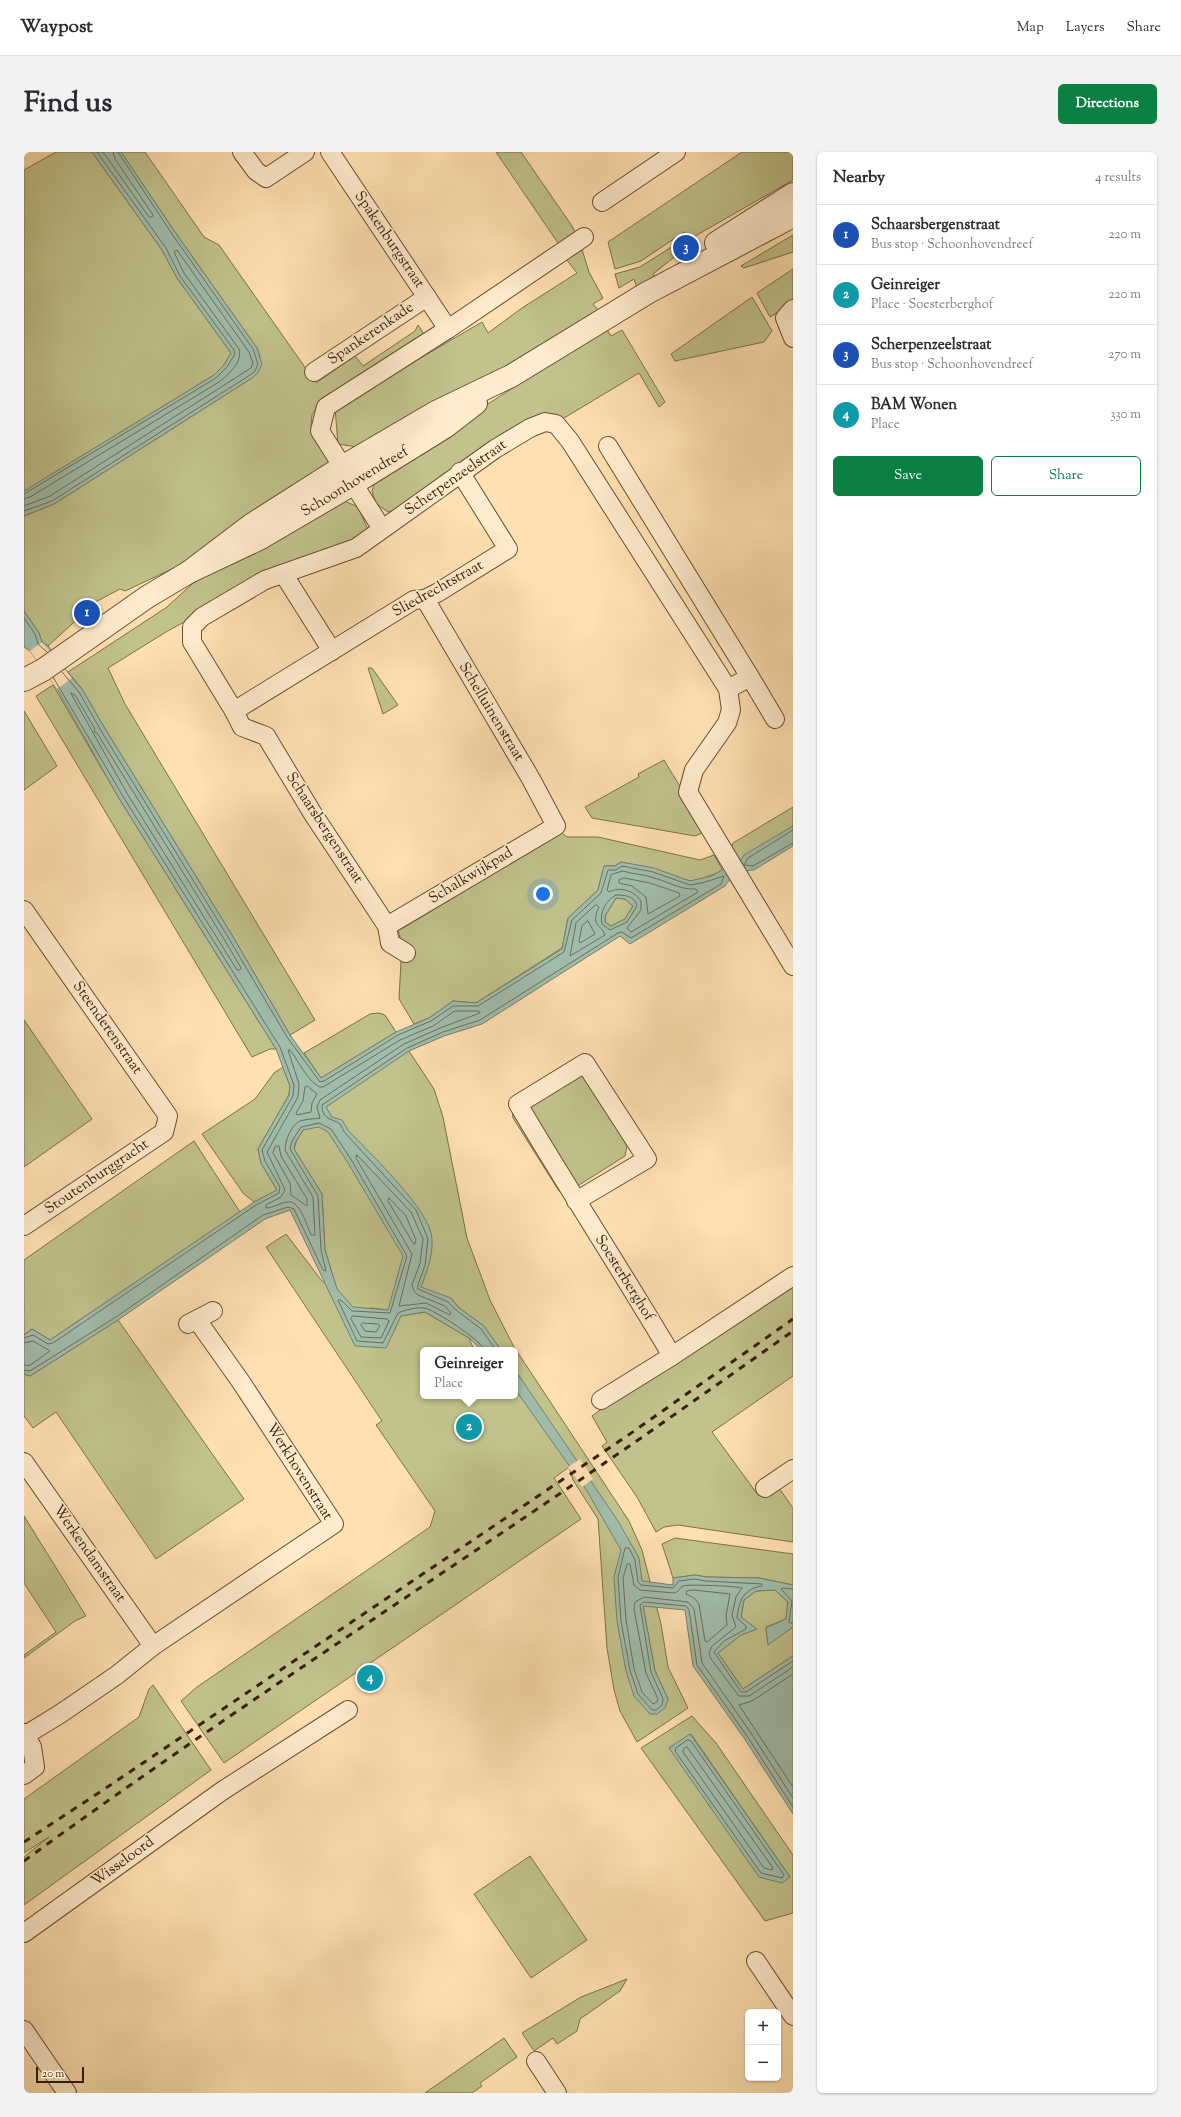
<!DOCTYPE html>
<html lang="en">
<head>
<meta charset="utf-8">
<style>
  :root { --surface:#fff; --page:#f2f2f3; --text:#2b2b33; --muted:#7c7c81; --line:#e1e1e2; --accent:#0b8043 }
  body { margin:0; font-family:"Sorts Mill Goudy",serif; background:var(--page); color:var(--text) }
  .controls { position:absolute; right:12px; bottom:12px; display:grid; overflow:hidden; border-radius:6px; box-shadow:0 1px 3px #0004 }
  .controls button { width:36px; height:36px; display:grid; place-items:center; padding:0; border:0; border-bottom:1px solid var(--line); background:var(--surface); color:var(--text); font:20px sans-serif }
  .scale { position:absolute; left:12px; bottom:10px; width:48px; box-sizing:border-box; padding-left:4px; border:2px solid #392005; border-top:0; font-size:11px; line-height:14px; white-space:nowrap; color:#392005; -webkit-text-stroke:3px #ffebcd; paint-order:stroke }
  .you { position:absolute; left:519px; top:742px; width:14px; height:14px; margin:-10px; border:3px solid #fff; border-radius:50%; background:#1a73e8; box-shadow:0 0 0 6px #1a73e833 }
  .badge { display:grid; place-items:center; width:26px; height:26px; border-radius:50%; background:var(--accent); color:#fff; font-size:13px; font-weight:700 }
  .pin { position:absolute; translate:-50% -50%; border:2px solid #fff; box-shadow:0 1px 4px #0006 }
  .popup { position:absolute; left:396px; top:1195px; width:98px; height:52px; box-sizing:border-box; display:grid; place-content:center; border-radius:6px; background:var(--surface); filter:drop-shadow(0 1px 3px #0005); font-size:13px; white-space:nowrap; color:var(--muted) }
  .popup b { font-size:15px; color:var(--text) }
  .popup::after { content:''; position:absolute; left:50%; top:100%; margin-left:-8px; border:8px solid transparent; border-top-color:var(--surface) }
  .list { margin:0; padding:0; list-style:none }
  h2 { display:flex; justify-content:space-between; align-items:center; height:52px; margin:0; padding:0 16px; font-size:17px }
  h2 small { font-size:13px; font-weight:400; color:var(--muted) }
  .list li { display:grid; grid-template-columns:26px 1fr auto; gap:12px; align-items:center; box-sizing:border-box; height:60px; padding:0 16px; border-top:1px solid var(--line) }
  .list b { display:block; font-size:15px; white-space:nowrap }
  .list p { margin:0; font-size:13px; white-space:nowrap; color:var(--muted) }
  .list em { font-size:13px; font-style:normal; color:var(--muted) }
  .actions { display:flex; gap:8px; padding:12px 16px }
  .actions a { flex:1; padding:9px 0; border:1px solid var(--accent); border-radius:6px; text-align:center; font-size:14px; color:var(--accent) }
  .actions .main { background:var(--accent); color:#fff }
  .map { position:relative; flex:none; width:769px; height:1941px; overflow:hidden; border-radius:6px }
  header { display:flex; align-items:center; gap:24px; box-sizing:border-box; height:56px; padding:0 20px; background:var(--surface); border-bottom:1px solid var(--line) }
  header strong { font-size:19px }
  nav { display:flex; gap:22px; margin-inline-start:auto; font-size:14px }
  .intro { display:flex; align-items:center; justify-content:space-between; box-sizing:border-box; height:96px; padding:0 24px }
  h1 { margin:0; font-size:28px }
  .button { padding:10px 18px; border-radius:6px; background:var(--accent); color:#fff; font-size:14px; font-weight:700 }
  main { display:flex; gap:24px; padding:0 24px }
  aside { flex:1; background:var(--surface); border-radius:6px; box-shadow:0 1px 3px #0004 }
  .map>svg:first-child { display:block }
  .green { fill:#c1c28c; stroke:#7d7148; fill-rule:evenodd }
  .water { fill:#a0bdac; stroke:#777e69; fill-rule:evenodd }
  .pier { fill:#ffe0b2 }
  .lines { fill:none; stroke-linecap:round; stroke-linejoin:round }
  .shore { stroke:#6c6e58; stroke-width:1 }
  .minor-casing { stroke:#6a5030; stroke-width:20 }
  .tertiary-casing { stroke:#6a5030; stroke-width:24 }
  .minor { stroke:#ffebcd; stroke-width:18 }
  .tertiary { stroke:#ffebcd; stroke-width:22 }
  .rail { stroke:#392005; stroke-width:3; stroke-dasharray:7 7; stroke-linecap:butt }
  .labels { text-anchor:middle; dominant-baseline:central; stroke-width:3.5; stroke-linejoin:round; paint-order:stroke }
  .street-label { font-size:15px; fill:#392005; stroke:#ffebcd }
</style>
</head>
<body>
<header>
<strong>Waypost</strong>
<nav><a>Map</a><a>Layers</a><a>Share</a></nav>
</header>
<div class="intro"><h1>Find us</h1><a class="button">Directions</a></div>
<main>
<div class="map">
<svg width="769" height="1941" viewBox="0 0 769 1941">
  <rect width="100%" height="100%" fill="#ffe0b2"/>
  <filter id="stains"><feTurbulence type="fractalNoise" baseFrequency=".005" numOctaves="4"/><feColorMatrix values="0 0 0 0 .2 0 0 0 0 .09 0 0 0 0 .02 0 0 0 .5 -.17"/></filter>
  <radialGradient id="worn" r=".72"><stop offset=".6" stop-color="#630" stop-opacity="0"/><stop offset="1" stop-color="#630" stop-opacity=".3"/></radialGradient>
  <g class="green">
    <polygon points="32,0 68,0 138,98 153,126 207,201 200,213 190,223 0,340 0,18"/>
    <polygon points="97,0 121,0 180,85 195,93 292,231 331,204 339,214 391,179 394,173 402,185 295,251 288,263 287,274 307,301 302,319 165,409 101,439 96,437 58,457 60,461 24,494 18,490 15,481 0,459 0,364 30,352 228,226 236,205 233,196 153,83"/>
    <polygon points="472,0 497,0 548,74 554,86 538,97"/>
    <polygon points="718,0 769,0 769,28 666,87 660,80 617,109 591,117 584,90"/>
    <polygon points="769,83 769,100 720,116 717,114"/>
    <polygon points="556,91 565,120 579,146 569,152 575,159 518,195 339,296 314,292 311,256 458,170 464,181 498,156 553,121 539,103"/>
    <polygon points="649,94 654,102 629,122 630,125 613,136 610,127 595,136 591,122 616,115"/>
    <polygon points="769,117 769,151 746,165 733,141"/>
    <polygon points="728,145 748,179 740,190 651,209 647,202"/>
    <polygon points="582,176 587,184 598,178 641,250 635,255 615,221 535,269 379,356 364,360 351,351 348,339 352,324"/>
    <polygon points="316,347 334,355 345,380 326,391 193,452 142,480 84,516 101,552 291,868 266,883 208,783 80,575 58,537 44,520 143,455 168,432"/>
    <polygon points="344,516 348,516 374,553 359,562"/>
    <polygon points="29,533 96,648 252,897 246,897 228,905 12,544"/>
    <polygon points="0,559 33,614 0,638"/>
    <polygon points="640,608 683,679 671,684 568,666 561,655 615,625 614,622"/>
    <polygon points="769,655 769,674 715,710 707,697 709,691"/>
    <polygon points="538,681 543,685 574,685 676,708 690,703 699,719 677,727 666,729 597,710 591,714 580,714 574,738 544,766 538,796 452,851 429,849 405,866 390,872 375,847 378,791 374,779"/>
    <polygon points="592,746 601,747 609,754 601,767 587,774 581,770 581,764"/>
    <polygon points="355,861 361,863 372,880 297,926 280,901 346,862"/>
    <polygon points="0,868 68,967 0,1015"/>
    <path d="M 385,899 L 410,937 L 419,965 L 443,1086 L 466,1148 L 490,1195 L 605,1369 L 618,1398 L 637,1472 L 644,1515 L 664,1556 L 613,1590 L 596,1559 L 590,1538 L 583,1496 L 574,1367 L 549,1328 L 545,1315 L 530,1326 L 557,1367 L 200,1611 L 157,1549 L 173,1535 L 406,1375 L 411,1359 L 352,1273 L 358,1269 L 242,1095 L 262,1082 L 298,1129 L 317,1142 L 313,1137 L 301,1098 L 298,1042 L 270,997 C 277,961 355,919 385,899 ZM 427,1146 L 435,1156 L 460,1174 L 477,1198 L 491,1198 L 491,1244 L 399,1244 L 399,1198 L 450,1198 L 445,1186 L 401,1160 L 377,1164 L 347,1156 L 364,1158 ZM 619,1454 L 631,1519 L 644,1547 L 612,1531 Z"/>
    <polygon points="259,915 266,934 265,943 234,997 237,1011 253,1038 230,1050 219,1041 178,982 231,947 250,921"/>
    <polygon points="559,917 603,994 601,1004 544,1040 535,1039 489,966 488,957"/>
    <polygon points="170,989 216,1060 26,1188 8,1177 0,1183 0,1108"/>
    <polygon points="769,1135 769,1224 688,1280 734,1343 741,1344 755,1336 769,1356 769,1390 654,1373 640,1375 632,1380 613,1345 578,1294 583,1290 568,1264 712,1159 743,1152"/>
    <polygon points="94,1168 220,1347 132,1407 32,1260 9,1276 0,1264 0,1222 6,1224"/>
    <polygon points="0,1364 62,1464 51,1469 0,1506 0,1503 32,1480 0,1431"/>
    <polygon points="651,1386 769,1402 769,1433 735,1426 682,1425 671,1423 649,1426 638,1392"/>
    <polygon points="751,1438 764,1450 762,1467 742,1475 744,1492 769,1475 769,1504 719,1537 694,1501 717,1483 732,1477 717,1465 720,1448 732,1439"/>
    <polygon points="129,1533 187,1618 0,1753 0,1705 25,1685 0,1701 0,1647 115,1565 125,1537"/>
    <path d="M 668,1564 L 692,1591 L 769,1703 L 769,1761 L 741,1769 L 617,1596 ZM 667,1582 L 766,1725 L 645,1596 Z"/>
    <polygon points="506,1704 563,1788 507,1826 450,1742"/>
    <polygon points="603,1827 596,1839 556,1867 553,1879 533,1892 529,1886 510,1899 498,1881 557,1845"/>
    <polygon points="480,1886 493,1905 456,1931 458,1934 448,1941 401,1941"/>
  </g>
  <g class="water">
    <polygon points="68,0 97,0 153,83 233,196 238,212 234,221 228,226 30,352 0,364 0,339 190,223 200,213 207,201 153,126 138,98"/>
    <path d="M 0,459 L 15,481 L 18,490 L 24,494 L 48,526 L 58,537 L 80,575 L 208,783 L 266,883 L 297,926 L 372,880 L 405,866 L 429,849 L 452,851 L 538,797 L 544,766 L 574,738 L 580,714 L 591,714 L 597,710 L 630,716 L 666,729 L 687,724 L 717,708 L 720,703 L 769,674 L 769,694 L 730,718 C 719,718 706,725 701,734 L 606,792 L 596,784 L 458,872 L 420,884 L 385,899 L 302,955 L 308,965 L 318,968 L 324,978 C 345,1001 407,1058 408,1087 C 409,1104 403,1119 397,1135 L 427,1146 L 434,1155 L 460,1174 L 477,1198 L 458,1198 L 445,1186 L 401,1160 L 377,1164 L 362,1196 L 331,1194 L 266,1058 L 241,1067 L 94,1168 L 6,1224 L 0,1222 L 0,1183 L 8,1177 L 26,1188 L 230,1050 L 253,1038 L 237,1011 L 234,997 L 265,943 L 266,934 L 252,897 L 96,648 L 33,537 L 6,499 L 0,495 ZM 592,746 L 601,747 L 609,754 L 601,767 L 587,774 L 581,770 L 581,764 ZM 295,975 L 304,980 L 324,1011 L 379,1104 L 364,1158 L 329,1155 L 313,1137 L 301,1098 L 298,1042 L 270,997 L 271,991 L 279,978 Z"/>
    <polygon points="491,1218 594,1369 615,1406 618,1429 649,1433 649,1426 671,1423 682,1425 735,1426 769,1433 769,1475 744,1493 742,1476 762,1467 764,1450 751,1438 732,1439 720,1448 717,1465 733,1477 717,1483 694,1501 719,1537 769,1504 769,1662 720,1586 669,1514 661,1458 619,1454 631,1519 644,1547 641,1556 633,1562 626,1562 610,1544 602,1519 593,1469 590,1425 597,1398 563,1339 491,1237"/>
    <polygon points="666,1582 766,1725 758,1731 735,1725 645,1596"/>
  </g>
  <g class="pier">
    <polygon points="18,490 48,526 33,537 6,499"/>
    <polygon points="556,1307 569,1327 558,1335 544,1315"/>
  </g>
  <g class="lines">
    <g class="shore">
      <polyline points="79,0 125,65 128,65 129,63 91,7 89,0"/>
      <polyline points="0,342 192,226 203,215 211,202 210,198 156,124 142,96 73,0"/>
      <path d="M 0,347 L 6,345 L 195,230 C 204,223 219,210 215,197 L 160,121 L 150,100 L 153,98 L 225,200 L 229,211 L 227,216 L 26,344 L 0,354"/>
      <polyline points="0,359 28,349 226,223 231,219 234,212 229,197 150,85 94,0"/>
      <polyline points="0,466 11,482 14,492 23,500"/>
      <path d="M 38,520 L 55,540 L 76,577 L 204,785 L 263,885 L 296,930 L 300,929 L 374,883 L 407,869 L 429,854 L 454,854 L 540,800 L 548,768 L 577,741 L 584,718 L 592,718 L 598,714 L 629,720 L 666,733 L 678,731 L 700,724 L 697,732 L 607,786 L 598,780 L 594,781 L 456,868 L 419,880 L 383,896 L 298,953 C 297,967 309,967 316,972 C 318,974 319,979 321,981 L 392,1058 L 404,1087 L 401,1113 L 394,1133 L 394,1137 L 424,1150 L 432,1158 L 457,1177 L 472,1198"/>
      <polygon points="47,541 51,543 71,577 70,580 73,581 200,787 217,816 216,818 213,818 104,643"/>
      <polyline points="769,678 724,706 720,713 729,714 769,691"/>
      <path d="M 599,719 C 608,722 618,722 627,725 C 643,729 656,738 672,737 L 674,740 L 607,780 L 603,776 L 617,758 L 617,749 C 610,739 597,734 585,740 L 583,738 L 587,723 Z"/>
      <polygon points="600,726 626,731 655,741 656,744 624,762 622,745 608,734 595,731 595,728"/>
      <path d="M 592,743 C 601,743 611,744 613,754 L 603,770 L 586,778 L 578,772 C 575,761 582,748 592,743 Z"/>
      <path d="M 572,753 L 575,755 C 566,774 577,772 581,783 L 546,804 L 552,771 Z"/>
      <polygon points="564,769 571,782 556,791 555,789 558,774"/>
      <path d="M 431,859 L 455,859 L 456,861 L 416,876 L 380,892 L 296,948 L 293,955 L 296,966 C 290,967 282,967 276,969 C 267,973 261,989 261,998 L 289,1045 L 291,1083 L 287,1083 C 283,1074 276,1048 264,1050 C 257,1050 250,1056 242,1056 L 242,1053 L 257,1045 L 261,1038 L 243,1000 L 274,945 L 275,932 L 264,898 L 266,898 C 274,908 287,936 299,935 L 376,888 L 409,874 Z"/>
      <polygon points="283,934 293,942 288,951 287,960 273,963 272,961 279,949 281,935"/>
      <polygon points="252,994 255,994 257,1004 283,1047 283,1054 267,1043 266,1031 249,1001"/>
      <polygon points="333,1003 387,1060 399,1087 396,1111 388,1133 390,1139 394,1143 421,1154 427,1161 426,1163 402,1151 375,1154 388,1102 332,1006"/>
      <polygon points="365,1046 382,1064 392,1088 391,1092 389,1091 364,1049"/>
      <polygon points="329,1164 363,1167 365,1169 357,1186 337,1185 327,1167"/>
      <polygon points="339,1171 354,1172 356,1174 352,1180 341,1179 337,1173"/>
      <polyline points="0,1186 9,1183 24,1192 29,1191 232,1053 255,1041 256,1035 241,1009 238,998 269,944 270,933 256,895 100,646 29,525"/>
      <polyline points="0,1191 9,1189 26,1199 5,1214 0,1213"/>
      <path d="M 0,1218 L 6,1219 L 92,1165 L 239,1063 L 264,1055 L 270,1057 L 299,1118 L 302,1119 L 297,1098 L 294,1044 L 266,997 L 268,989 L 277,975 L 295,971 L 307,977 L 328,1009 L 383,1104 L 366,1161 L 328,1159 L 317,1148 L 314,1148 L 333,1189 L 359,1191 L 374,1161 C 381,1158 392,1155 401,1156 C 410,1158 459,1189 460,1198"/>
      <polyline points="769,1437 759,1436 757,1437 768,1449 765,1470 769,1472"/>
      <polygon points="670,1438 706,1442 702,1464 703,1473 683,1490 681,1489 675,1452 670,1446 662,1442 663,1439"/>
      <path d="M 769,1509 L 722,1540 L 717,1540 L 690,1500 L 700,1489 L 722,1477 L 722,1474 L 713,1466 C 715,1449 719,1437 738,1434 L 738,1432 L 682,1429 L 670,1427 L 655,1429 L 649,1436 L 617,1433 L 614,1430 L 611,1408 L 605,1396 L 601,1396 L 594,1425 L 597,1469 L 606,1518 L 614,1542 L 628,1558 L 632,1558 L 638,1553 L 639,1547 L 627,1520 L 616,1453 L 620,1450 L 662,1454 L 665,1458 L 673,1513 L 723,1584 L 769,1655"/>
      <path d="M 769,1515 L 725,1544 L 715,1544 L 687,1507 L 685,1501 L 688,1494 L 712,1475 L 708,1463 L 712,1445 L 718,1436 C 713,1434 663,1432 659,1434 C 655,1436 655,1440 650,1441 L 616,1438 L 610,1433 L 606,1412 L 603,1412 L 599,1426 L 602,1468 L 610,1517 L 618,1540 L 629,1552 L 633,1550 L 634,1547 L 622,1521 L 610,1457 L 611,1450 L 620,1445 L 664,1450 L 670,1457 L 678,1511 L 727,1581 L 769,1646"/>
      <polyline points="769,1522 728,1549 715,1553 769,1635"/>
      <polygon points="664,1588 667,1589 760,1723 758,1726 737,1721 651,1599 652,1596"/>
      <polygon points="663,1595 749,1716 748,1718 740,1716 659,1600 659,1598"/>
    </g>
    <g class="minor-casing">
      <g id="minor">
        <polyline points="218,0 232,19 242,26 281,0"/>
        <polyline points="306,0 424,177 302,255 296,279 358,377"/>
        <polyline points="578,50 652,0"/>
        <polyline points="769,157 761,166 769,186"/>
        <polyline points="424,177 560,85"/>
        <polyline points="290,220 403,145"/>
        <polyline points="584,294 726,525 704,537"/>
        <polyline points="260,423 308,499"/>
        <polyline points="726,525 751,567"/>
        <polyline points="210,559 390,448 401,447 413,441 484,397 436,320"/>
        <polyline points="0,758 144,964 140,980 0,1074"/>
        <polyline points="363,774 532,674 507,627 401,447"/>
        <polyline points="382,801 366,791 363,774 289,662 242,584 218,575 210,559 168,490 168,475 178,465 241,428 332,396 471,297 506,276 521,270 532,272 546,289 704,537 707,558 703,571 670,618 664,640 769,814"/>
        <path d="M 552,1049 L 623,1007 L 561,911 L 494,952 C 544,1037 598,1119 648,1204 L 769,1124"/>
        <polyline points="164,1172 189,1159"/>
        <polyline points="577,1248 648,1204"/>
        <polyline points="0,1310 129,1494"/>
        <polyline points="741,1336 769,1317"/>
        <polyline points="0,1581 8,1595 11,1615 0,1623"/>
        <polyline points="0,1584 36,1562 93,1523 129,1494 310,1372 217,1230 173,1168"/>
        <polyline points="0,1781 198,1639 324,1558"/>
        <polyline points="732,1809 769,1864"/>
        <polyline points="0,1878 43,1941"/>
        <polyline points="512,1909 533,1941"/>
      </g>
    </g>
    <g class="tertiary-casing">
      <g id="tertiary">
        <polyline points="692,91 769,42"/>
        <polyline points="165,420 227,373 318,315 412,260 487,224 623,141 769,64"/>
        <polyline points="0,528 19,518 123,445 165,420 235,387 329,332 421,275 452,251"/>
      </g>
    </g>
    <use href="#minor" class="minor"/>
    <use href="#tertiary" class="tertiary"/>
    <g class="rail">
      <polyline points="0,1690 79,1638 603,1284 769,1167"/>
      <path d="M 0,1709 C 170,1585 348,1469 522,1351 C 605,1295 687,1237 769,1179"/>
    </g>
  </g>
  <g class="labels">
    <g class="street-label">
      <text transform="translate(365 88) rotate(56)">Spakenburgstraat</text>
      <text transform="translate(347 182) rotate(-34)">Spankerenkade</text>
      <text transform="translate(432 326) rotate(-35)">Scherpenzeelstraat</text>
      <text transform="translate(331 330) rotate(-31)">Schoonhovendreef</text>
      <text transform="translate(414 437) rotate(-29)">Sliedrechtstraat</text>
      <text transform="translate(467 560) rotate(59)">Schelluinenstraat</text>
      <text transform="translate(300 676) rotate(57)">Schaarsbergenstraat</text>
      <text transform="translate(447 724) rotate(-31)">Schalkwijkpad</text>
      <text transform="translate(83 876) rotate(55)">Steenderenstraat</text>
      <text transform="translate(73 1025) rotate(-34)">Stoutenburggracht</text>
      <text transform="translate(600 1126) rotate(58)">Soesterberghof</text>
      <text transform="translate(275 1320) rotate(58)">Werkhovenstraat</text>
      <text transform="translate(65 1402) rotate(55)">Werkendamstraat</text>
      <text transform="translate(99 1710) rotate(-36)">Wisseloord</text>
    </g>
  </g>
  <rect width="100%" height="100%" filter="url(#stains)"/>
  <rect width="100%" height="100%" fill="url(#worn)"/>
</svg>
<div class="controls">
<button>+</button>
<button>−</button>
</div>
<div class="scale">20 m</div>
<div class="you"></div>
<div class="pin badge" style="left:63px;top:461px;background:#1a4fb4">1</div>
<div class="pin badge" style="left:445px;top:1275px;background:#0f9aa8">2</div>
<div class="popup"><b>Geinreiger</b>Place</div>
<div class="pin badge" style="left:662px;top:96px;background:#1a4fb4">3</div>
<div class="pin badge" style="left:346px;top:1526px;background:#0f9aa8">4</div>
</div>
<aside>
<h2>Nearby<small>4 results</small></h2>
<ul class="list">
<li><span class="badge" style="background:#1a4fb4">1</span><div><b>Schaarsbergenstraat</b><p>Bus stop · Schoonhovendreef</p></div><em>220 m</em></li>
<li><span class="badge" style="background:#0f9aa8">2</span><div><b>Geinreiger</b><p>Place · Soesterberghof</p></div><em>220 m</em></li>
<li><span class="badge" style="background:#1a4fb4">3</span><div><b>Scherpenzeelstraat</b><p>Bus stop · Schoonhovendreef</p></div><em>270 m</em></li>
<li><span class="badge" style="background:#0f9aa8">4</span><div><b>BAM Wonen</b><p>Place</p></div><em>330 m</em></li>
</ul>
<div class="actions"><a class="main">Save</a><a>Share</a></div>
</aside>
</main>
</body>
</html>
